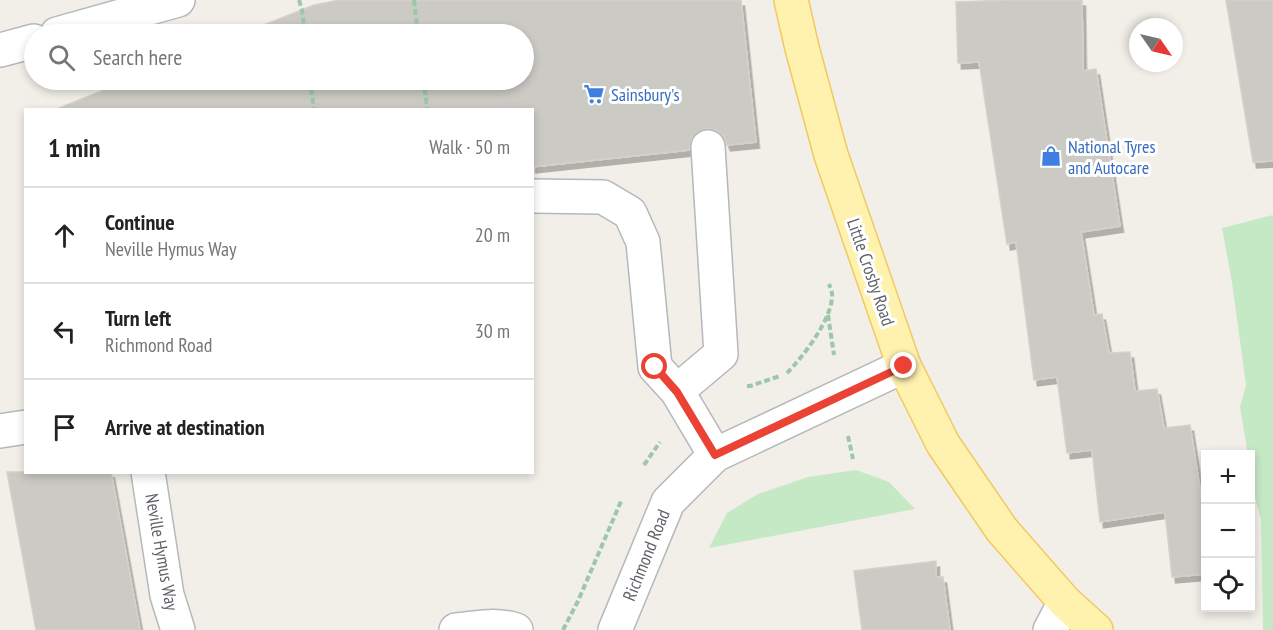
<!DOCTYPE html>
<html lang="en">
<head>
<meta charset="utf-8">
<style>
  :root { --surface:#fff; --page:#f6f6f6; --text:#222; --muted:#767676; --line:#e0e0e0 }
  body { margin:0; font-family:"PT Sans Narrow",sans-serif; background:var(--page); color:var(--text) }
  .controls { position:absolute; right:18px; bottom:18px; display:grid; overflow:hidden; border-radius:0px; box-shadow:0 3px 9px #0003 }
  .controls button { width:54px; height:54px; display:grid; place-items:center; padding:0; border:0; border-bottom:2px solid var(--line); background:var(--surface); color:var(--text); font:30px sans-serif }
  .compass { position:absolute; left:1129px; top:18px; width:54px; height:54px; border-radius:50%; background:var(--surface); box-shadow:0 3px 9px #0003; rotate:124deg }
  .stop { position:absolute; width:18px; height:18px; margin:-14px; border:4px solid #ea4335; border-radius:50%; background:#fff }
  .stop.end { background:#ea4335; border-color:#fff; box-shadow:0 2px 6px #0008 }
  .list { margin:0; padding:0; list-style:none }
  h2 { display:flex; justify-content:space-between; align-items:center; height:78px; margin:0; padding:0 24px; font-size:26px }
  h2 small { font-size:20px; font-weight:400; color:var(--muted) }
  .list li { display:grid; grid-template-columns:39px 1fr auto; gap:18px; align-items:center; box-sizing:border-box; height:96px; padding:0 24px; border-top:2px solid var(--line) }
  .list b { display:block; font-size:22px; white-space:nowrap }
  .list p { margin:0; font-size:20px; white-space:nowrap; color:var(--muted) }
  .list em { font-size:20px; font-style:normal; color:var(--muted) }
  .icon { flex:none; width:33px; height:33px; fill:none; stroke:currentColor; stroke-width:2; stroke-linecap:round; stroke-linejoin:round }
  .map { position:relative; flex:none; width:1273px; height:630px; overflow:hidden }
  .search { position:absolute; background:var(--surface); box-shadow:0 3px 9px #0003; left:24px; top:24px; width:510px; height:66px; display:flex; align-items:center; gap:15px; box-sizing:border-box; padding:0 21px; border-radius:33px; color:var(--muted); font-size:22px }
  .panel { position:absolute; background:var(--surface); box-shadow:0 3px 9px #0003; left:24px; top:108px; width:510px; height:366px; border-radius:0px }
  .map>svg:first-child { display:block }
  .green { fill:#c5e8c5 }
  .building { fill:#cccac5; stroke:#d6d1c6; stroke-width:1.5; filter:url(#shadow) }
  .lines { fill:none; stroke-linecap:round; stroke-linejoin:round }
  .minor-casing { stroke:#b5b8bc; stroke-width:36 }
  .major-casing { stroke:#f2c960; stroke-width:36 }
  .path { stroke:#9cc7a9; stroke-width:4; stroke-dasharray:6 3; stroke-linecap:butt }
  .minor { stroke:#fff; stroke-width:33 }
  .major { stroke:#fff2af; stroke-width:33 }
  .route { stroke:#ea4335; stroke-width:8 }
  .labels { text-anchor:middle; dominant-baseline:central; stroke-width:6; stroke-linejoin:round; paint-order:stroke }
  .shop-label { font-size:18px; fill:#366cbe; stroke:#fff; text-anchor:start }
  .street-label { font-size:18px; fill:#5f6368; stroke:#fff }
</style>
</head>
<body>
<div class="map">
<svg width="1273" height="630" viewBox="0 0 1273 630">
  <defs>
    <filter id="shadow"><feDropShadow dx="3.5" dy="6" stdDeviation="0" flood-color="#0004"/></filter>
  </defs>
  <rect width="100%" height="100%" fill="#f1efe8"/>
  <g class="green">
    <polygon points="1273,215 1273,630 1263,630 1261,520 1254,494 1251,473 1250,454 1248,454 1240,407 1246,385 1232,282 1222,228"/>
    <polygon points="856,470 889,482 915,509 709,548 727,513 758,494 808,477"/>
  </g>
  <g class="building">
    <polygon points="340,0 741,0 756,142 727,145 724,137 717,131 706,128 697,132 692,138 689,150 532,167 532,110 59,110 59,108 129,80 524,80 524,34 241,34 314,5"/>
    <polygon points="1012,0 1082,0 1083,71 1096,69 1120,226 1081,232 1094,315 1102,314 1109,353 1130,352 1135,391 1157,389 1164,428 1190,425 1206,528 1206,574 1172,577 1165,512 1100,522 1092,450 1067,453 1057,377 1034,380 1016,242 1007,244 979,62 958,63 956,2"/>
    <polygon points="1226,0 1273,0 1273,161 1253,162"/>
    <polygon points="7,472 111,472 140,630 36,630"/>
    <polygon points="936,561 936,577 943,577 950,630 862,630 854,571"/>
  </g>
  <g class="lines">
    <g class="minor-casing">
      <g id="minor">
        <polyline points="57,34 178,0"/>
        <polyline points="0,50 34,41"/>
        <polyline points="532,196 603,197 630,213 643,242 655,367 677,391 715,455"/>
        <polyline points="677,391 721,354 708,147"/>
        <polyline points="0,431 26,427"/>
        <polyline points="148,472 167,595 178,630"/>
        <path d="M 456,630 C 478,628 495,623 516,630"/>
        <polyline points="615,630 668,502 715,455 904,366"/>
        <polyline points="1050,630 1065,602"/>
      </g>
    </g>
    <g class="major-casing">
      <polyline id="major" points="791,0 802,48 831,155 904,366 943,444 1002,530 1065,602 1096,630"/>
    </g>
    <g class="path">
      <polyline points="299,0 302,10 305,34"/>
      <polyline points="414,0 418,34"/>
      <polyline points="310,80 314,110"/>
      <polyline points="424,80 427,110"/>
      <polyline points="828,315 834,355"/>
      <path d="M 787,373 C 803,357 834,317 832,293 C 831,290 830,287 829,284"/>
      <polyline points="747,386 750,386 780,376"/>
      <polyline points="848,436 853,459"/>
      <polyline points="644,465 660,442"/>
      <polyline points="563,630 578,601 622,499"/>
    </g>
    <use href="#minor" class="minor"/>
    <use href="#major" class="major"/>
  </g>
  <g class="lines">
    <polyline class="route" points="655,367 677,392 715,455 904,366"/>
  </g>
  <defs>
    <g id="supermarket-bare" transform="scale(1.62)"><path d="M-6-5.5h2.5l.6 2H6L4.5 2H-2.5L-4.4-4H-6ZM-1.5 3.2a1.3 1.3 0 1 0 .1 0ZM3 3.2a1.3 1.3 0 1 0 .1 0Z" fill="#3f7fe0" stroke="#fff" stroke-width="2.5" paint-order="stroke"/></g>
    <g id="shop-bare" transform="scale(1.62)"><path d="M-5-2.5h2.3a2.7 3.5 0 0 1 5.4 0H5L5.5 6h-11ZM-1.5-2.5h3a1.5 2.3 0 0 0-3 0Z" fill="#3f7fe0" stroke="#fff" stroke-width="2.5" paint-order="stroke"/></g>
  </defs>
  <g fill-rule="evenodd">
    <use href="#supermarket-bare" x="594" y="94"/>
    <use href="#shop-bare" x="1051" y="156"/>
  </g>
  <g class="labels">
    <g class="shop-label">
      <text x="611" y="94">Sainsbury's</text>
      <text x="1068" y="146">National Tyres<tspan x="1068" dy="21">and Autocare</tspan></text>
    </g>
    <g class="street-label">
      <text transform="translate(871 272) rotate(71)">Little Crosby Road</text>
      <text transform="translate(162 552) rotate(80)">Neville Hymus Way</text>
      <text transform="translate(646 555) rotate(-68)">Richmond Road</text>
    </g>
  </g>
</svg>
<div class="controls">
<button>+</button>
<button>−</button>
<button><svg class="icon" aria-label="locate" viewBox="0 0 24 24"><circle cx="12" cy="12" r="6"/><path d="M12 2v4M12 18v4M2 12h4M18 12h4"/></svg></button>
</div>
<svg class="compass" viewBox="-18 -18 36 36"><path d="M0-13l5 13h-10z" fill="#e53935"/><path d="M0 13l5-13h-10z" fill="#767676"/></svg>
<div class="stop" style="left:655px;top:367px"></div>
<div class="stop end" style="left:904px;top:366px"></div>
<div class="search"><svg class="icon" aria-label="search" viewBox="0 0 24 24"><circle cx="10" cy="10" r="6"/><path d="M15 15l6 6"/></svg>Search here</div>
<section class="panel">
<h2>1 min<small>Walk · 50 m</small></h2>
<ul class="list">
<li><svg class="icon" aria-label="ahead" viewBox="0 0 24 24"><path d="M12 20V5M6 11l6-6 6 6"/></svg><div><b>Continue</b><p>Neville Hymus Way</p></div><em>20 m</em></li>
<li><svg class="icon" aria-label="left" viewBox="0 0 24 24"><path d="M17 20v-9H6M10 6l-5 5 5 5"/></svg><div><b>Turn left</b><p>Richmond Road</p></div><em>30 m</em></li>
<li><svg class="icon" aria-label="arrive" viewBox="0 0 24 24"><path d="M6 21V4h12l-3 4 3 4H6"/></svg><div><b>Arrive at destination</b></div></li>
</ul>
</section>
</div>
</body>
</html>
